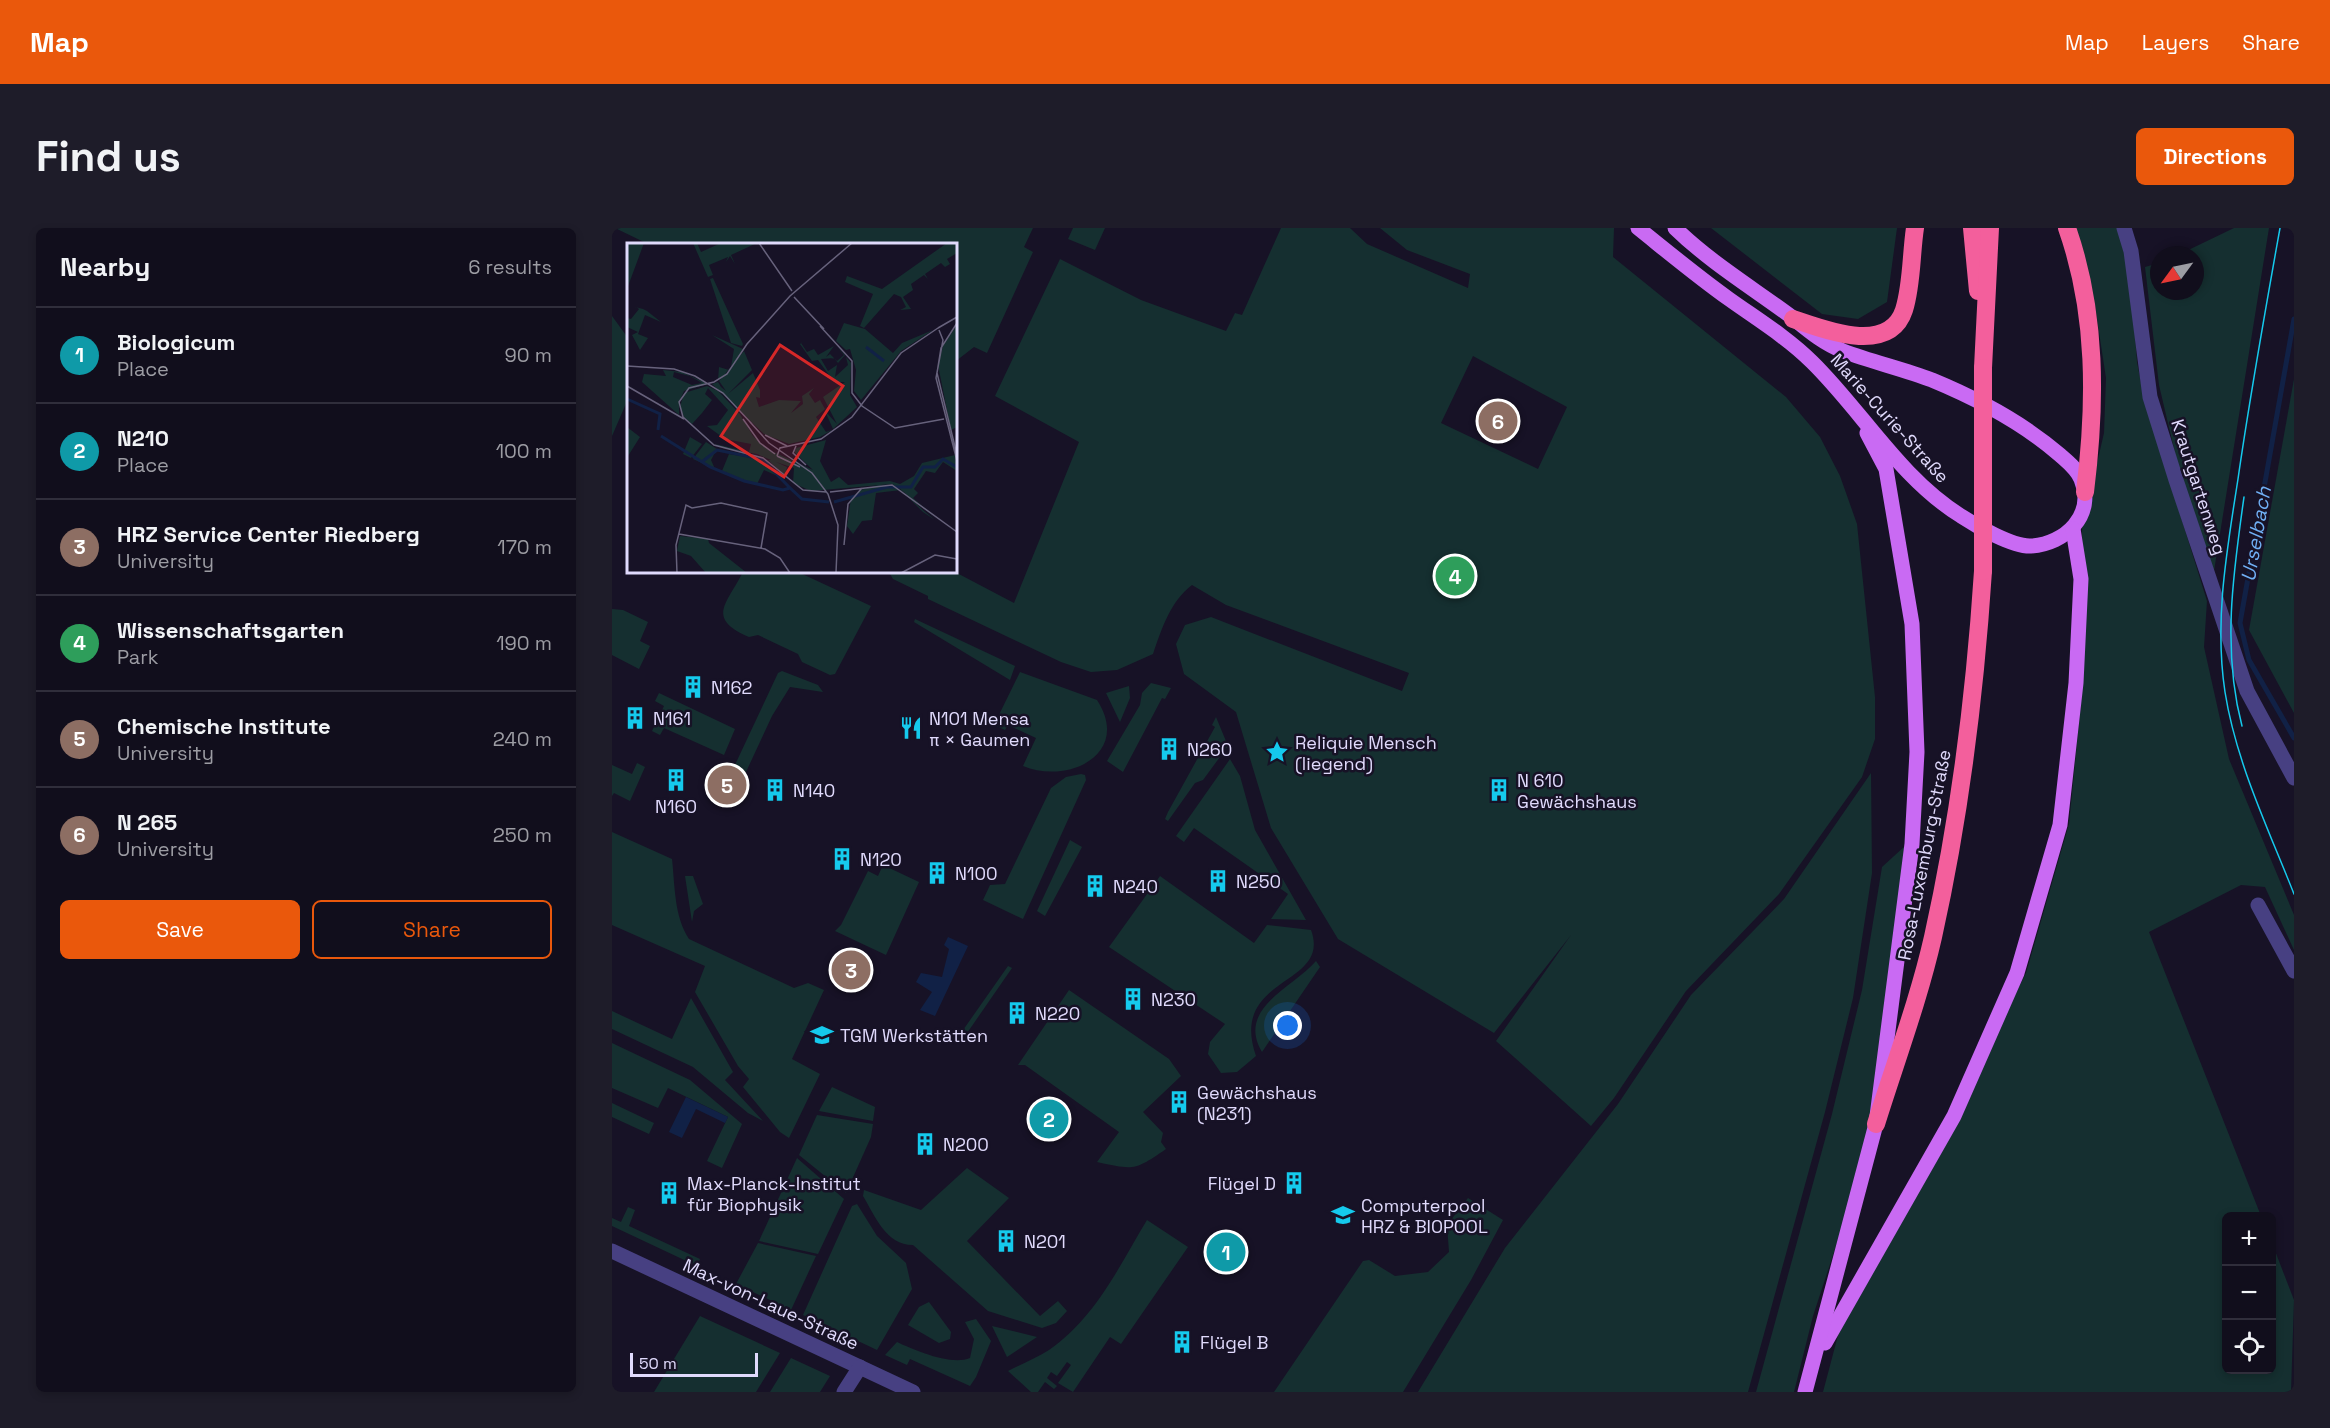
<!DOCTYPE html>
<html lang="en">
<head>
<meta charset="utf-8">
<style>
  :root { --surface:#110e1c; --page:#1e1c29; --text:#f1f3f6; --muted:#9c9ca3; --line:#302e3b; --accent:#ea580c }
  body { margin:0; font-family:"Space Grotesk",sans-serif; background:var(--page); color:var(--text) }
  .controls { position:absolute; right:18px; bottom:18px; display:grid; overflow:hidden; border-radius:9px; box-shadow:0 3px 9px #0003 }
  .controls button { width:54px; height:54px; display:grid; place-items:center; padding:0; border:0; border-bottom:2px solid var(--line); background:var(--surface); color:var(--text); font:30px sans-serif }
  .compass { position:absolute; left:1538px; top:18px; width:54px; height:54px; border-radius:50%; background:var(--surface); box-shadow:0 3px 9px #0003; rotate:237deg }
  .scale { position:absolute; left:18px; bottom:15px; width:128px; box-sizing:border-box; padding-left:6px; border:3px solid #e0dafc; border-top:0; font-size:16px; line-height:21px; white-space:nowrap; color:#e0dafc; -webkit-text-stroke:4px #171226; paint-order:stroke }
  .you { position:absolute; left:676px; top:798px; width:21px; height:21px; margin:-15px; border:4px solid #fff; border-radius:50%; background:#1a73e8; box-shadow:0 0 0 9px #1a73e833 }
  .badge { display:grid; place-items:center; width:39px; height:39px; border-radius:50%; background:var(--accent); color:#fff; font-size:20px; font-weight:700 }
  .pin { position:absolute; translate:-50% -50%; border:3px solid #fff; box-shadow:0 2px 6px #0006 }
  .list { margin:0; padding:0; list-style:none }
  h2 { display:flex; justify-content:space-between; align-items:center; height:78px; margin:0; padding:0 24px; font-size:26px }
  h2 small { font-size:20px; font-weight:400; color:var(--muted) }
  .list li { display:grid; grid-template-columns:39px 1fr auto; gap:18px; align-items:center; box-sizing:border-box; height:96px; padding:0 24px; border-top:2px solid var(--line) }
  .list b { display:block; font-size:22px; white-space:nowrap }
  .list p { margin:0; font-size:20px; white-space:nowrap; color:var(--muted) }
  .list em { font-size:20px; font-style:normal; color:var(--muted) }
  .actions { display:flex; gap:12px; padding:18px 24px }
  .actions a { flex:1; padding:14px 0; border:2px solid var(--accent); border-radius:9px; text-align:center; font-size:21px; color:var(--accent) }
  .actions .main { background:var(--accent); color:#fff }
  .icon { flex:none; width:33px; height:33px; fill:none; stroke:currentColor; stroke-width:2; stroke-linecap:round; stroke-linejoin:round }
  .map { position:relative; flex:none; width:1682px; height:1164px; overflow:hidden; border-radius:9px }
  header { display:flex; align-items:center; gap:36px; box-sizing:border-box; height:84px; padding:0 30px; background:var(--accent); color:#fff }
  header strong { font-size:28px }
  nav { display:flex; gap:33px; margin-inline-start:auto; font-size:21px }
  .intro { display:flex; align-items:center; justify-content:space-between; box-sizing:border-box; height:144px; padding:0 36px }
  h1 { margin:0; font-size:42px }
  .button { padding:15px 27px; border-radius:9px; background:var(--accent); color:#fff; font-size:21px; font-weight:700 }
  main { display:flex; gap:36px; padding:0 36px }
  aside { flex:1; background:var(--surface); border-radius:9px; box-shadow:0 3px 9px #0003 }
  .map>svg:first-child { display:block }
  .green { fill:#152f30; fill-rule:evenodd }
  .water { fill:#112146 }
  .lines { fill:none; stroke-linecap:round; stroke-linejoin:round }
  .stream { stroke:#112146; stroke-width:5 }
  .minor { stroke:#474082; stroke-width:15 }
  .major { stroke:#c96af3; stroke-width:15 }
  .highway { stroke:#f35f9c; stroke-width:18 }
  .tram { stroke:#15caed; stroke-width:1.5 }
  .highway-bridge { stroke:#f35f9c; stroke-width:18 }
  .labels { text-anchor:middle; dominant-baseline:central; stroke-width:5; stroke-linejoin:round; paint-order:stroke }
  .street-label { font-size:18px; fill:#e0dafc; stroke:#171226 }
  .poi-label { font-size:18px; fill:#e0dafc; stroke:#171226; text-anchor:start }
  .water-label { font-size:20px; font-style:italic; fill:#70aff4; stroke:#171226 }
  .inset-river { fill:none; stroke:#112146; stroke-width:3 }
  .inset-road { fill:none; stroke:#67627c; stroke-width:1.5 }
  .view { fill:#d62828; fill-opacity:0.15; stroke:#d62828; stroke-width:3 }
  .inset-edge { fill:none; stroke:#e0dafc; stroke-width:3 }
</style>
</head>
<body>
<header>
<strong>Map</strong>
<nav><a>Map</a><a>Layers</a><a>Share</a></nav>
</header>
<div class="intro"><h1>Find us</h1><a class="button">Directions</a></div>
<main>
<aside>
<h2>Nearby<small>6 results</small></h2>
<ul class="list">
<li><span class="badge" style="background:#0f9aa8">1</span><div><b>Biologicum</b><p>Place</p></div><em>90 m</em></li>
<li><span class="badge" style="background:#0f9aa8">2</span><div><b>N210</b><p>Place</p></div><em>100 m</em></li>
<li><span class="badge" style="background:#8d6e63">3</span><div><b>HRZ Service Center Riedberg</b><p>University</p></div><em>170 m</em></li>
<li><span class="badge" style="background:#2e9e5b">4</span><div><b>Wissenschaftsgarten</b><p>Park</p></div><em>190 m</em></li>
<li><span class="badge" style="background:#8d6e63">5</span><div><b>Chemische Institute</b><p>University</p></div><em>240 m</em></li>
<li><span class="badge" style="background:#8d6e63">6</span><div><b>N 265</b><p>University</p></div><em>250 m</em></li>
</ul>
<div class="actions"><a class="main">Save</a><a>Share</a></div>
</aside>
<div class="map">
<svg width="1682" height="1164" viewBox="0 0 1682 1164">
  <rect width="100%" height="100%" fill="#171226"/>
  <g class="green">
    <polygon points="3,0 421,0 412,19 421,24 375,125 362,119 344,133 344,16 36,16"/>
    <polygon points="461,0 493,0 483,22 456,11"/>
    <path d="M 669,0 L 738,0 L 755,16 L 856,60 L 858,46 L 795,22 L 768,0 L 1002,0 L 1001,29 L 1174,169 L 1208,209 L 1228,248 L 1245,296 L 1263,469 L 1263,511 L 1250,549 L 1167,666 L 1074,763 L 1002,870 L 979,898 L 884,813 L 959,707 L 882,805 L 726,711 L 659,600 L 624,484 L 572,446 L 564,416 L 573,397 L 599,389 L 790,463 L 797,445 L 614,377 L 580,357 C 558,374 550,400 541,426 L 505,442 L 479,444 L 449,434 L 316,371 L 316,368 L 281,351 L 278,346 L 280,344 L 343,344 L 402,375 L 467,214 L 383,168 L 448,31 L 529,72 L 614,103 L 623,85 L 630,87 ZM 861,128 L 955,179 L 926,241 L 829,195 Z"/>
    <polygon points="1099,0 1285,0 1275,74 1246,91 1210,86"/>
    <polygon points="1464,0 1511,0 1517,23 1525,134 1532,170 1595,373 1592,419 1617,531 1682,687 1682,722 1653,659 1629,657 1537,704 1649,988 1614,988 1614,1142 1660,1142 1660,1015 1682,1072 1679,1164 1211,1164 1229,1096 1342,888 1414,745 1457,596 1471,454 1470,300 1492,205 1494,150 1483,78"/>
    <polygon points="1622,0 1657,0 1602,343 1567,242 1547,157 1533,39 1547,35 1547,63 1583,63 1583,27 1566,27"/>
    <polygon points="0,88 16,110 16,171 0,208"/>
    <polygon points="1682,151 1682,485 1637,402"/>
    <path d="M 131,344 L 186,344 L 259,378 L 223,446 L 218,447 L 190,434 L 186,426 L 146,407 L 137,409 C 94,390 114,377 131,344 Z"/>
    <polygon points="0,381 11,382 36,394 28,413 38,418 27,441 0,427"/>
    <polygon points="303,391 403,438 398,452 302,394"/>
    <polygon points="170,443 206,457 211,464 178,459 160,488 134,544 122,539 166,445"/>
    <path d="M 408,444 L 485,472 C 520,526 456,557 411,538 L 424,510 L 396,497 L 393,502 L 382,497 Z"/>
    <polygon points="539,455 559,460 553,471 550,470 511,544 495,533 528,477 530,465"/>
    <polygon points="517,458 518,470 508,494 494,465"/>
    <polygon points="47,465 123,501 112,527 52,500 48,507 40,503 52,478 43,473"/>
    <polygon points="604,489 616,518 591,552 583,555 556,593 553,591 556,584 603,499 600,497"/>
    <polygon points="618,531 628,548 643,602 694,692 659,691 676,666 582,600 572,614 564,608"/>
    <polygon points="25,535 33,539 18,573 2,565 0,568 0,537 20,546"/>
    <polygon points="1259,545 1260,645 1241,770 1213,884 1136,1164 806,1164 893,1020 1006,876 1079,767 1172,671"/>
    <polygon points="469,546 473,547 474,552 411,691 371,672 378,657 393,656 439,560 454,549"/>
    <path d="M 0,604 L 60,631 C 63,658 62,688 77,711 L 182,760 L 196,755 L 212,762 L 180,831 L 208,846 L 177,910 L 168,904 L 131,859 L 137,851 L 126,838 L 83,764 L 93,738 L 0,697 Z"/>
    <polygon points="458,612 470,619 433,688 425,683"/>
    <polygon points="1293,618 1264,896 1201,1088 1182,1164 1144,1164 1220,886 1250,762 1270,639"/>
    <polygon points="271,637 307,654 274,727 223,703 229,697 256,643 266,648"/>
    <polygon points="73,648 81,648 91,676 82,683 80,694"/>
    <path d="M 548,648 L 642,715 L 655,697 L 699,702 C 720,759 616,747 644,828 L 625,844 L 609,845 L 596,826 L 598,814 L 613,796 L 497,719 Z"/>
    <path d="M 704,733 L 708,739 L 650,824 C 624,780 681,760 704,733 Z"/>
    <polygon points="396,738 400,740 353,808 349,805"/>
    <path d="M 457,762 L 557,831 L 569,848 L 531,884 L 551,905 L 549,914 L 554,921 C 522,943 523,942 485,934 L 507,904 L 413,837 L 406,837 Z"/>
    <polygon points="79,770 121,844 113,852 151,893 136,885 81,839 0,801 0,783 60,811"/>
    <polygon points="0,815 78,852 130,896 110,940 95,933 116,889 56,860 46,880 0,860"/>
    <polygon points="220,859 263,879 261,893 207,883"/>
    <polygon points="0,875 42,895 37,906 0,889"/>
    <polygon points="205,887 261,896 259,909 234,965 187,927"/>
    <polygon points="185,930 232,971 206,1026 147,1013"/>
    <path d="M 355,940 L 397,970 L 355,1013 L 428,1088 L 446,1073 L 455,1083 L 444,1095 L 430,1100 L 376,1083 L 301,1017 C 274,1017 263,988 251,968 L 252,962 L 309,982 Z"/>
    <polygon points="856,970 891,992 859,1052 791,1164 662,1164 751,1033 757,1032 783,1048 816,1044 837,1024 835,997"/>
    <polygon points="245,976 265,1008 294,1035 300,1061 265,1122 191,1087 240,978"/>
    <polygon points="16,979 23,982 17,998 88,1031 85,1038 0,998 0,990 9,994"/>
    <path d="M 535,992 L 576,1019 L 509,1116 L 498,1109 L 461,1164 L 446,1155 L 459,1137 L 455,1134 L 445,1148 L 439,1144 L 435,1150 L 445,1158 L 442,1161 L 433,1154 L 426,1164 L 419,1164 L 396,1143 C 409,1136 425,1130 437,1122 C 484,1089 506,1040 535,992 Z"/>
    <polygon points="146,1015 204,1028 179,1082 124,1056"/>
    <polygon points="317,1074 339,1104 338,1111 327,1115 296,1097 307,1079"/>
    <polygon points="88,1088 168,1125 144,1164 42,1164"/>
    <path d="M 364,1091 L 379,1113 L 364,1149 L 358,1158 L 298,1131 L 295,1137 L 273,1127 L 285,1114 C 302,1122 339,1138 358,1130 L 362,1111 L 353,1094 Z"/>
    <polygon points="380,1098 425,1109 395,1129"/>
    <polygon points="179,1130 218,1148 208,1164 158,1164"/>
  </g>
  <g class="water">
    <polygon points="336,709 356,718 323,788 308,782 320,764 304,754 309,745 330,749 337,721 332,717"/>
    <polygon points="74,869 116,889 113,895 84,881 70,910 57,904"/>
  </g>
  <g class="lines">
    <polyline class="stream" points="1682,91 1628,395 1637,432 1682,510"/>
    <g class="minor">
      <polyline points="1512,0 1519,23 1538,169 1564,252 1635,463 1682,550"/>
      <polyline points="1646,677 1682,743"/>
      <polyline points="0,1023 301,1164"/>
      <polyline points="232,1164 248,1139"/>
    </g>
    <g class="major">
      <path d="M 1026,0 C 1056,24 1086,49 1117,71 C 1145,91 1176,110 1200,134 C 1250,183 1288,250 1349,288 C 1364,298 1401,319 1419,318 C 1453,316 1484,287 1469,251 C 1465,241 1456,234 1448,227 C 1410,194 1366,171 1320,152 C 1291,141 1260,134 1231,123 C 1211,115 1197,103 1181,90 C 1141,60 1099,35 1063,0"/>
      <polyline points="1213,1115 1342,888 1405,745 1448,597 1464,455 1469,351 1461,301"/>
      <polyline points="1193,1164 1264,896 1300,616 1305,524 1300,396 1274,241 1255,205"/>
    </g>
    <g class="highway">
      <polyline points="1360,0 1366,63"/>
      <path d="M 1455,0 C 1485,85 1484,175 1473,264"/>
      <path d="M 1181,91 C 1211,101 1277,128 1292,82 C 1300,57 1299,26 1303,0"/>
      <polyline points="1371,140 1378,0"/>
      <path d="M 1264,896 C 1283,835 1307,771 1321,709 C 1348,588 1363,466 1371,343"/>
    </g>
    <g class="tram">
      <path d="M 1668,0 C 1653,84 1638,167 1626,251 C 1615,322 1602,392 1613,464 C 1624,534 1656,600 1682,666"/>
      <path d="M 1630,498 C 1610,422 1621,346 1632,269"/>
    </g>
    <polyline class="highway-bridge" points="1371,343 1371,140"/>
  </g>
  <defs>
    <g id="building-bare" transform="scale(1.8)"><path d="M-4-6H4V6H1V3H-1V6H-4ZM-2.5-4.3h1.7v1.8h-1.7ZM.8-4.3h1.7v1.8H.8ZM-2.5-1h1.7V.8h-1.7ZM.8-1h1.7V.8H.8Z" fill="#15caed" stroke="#171226" stroke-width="2.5" paint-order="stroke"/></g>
    <g id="restaurant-bare" transform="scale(1.8)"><path d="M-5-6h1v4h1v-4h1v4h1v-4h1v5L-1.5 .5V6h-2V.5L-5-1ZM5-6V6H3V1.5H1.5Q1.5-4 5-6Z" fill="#15caed" stroke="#171226" stroke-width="2.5" paint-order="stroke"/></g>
    <g id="sight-bare" transform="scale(1.8)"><path d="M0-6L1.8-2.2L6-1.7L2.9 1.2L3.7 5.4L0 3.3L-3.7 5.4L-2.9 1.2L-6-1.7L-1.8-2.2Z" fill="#15caed" stroke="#171226" stroke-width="2.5" paint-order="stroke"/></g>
    <g id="university-bare" transform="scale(1.8)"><path d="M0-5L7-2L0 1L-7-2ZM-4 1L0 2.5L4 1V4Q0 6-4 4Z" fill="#15caed" stroke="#171226" stroke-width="2.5" paint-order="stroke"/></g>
  </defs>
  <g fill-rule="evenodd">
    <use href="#building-bare" x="81" y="459"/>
    <use href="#building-bare" x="23" y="490"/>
    <use href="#restaurant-bare" x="299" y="500"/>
    <use href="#building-bare" x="557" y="521"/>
    <use href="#sight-bare" x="665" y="524"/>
    <use href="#building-bare" x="64" y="552"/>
    <use href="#building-bare" x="163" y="562"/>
    <use href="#building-bare" x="887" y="562"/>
    <use href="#building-bare" x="230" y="631"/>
    <use href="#building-bare" x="325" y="645"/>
    <use href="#building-bare" x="606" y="653"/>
    <use href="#building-bare" x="483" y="658"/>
    <use href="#building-bare" x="521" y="771"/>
    <use href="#building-bare" x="405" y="785"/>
    <use href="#university-bare" x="210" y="807"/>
    <use href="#building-bare" x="567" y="874"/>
    <use href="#building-bare" x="313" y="916"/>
    <use href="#building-bare" x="682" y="955"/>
    <use href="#building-bare" x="57" y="965"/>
    <use href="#university-bare" x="731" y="987"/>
    <use href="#building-bare" x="394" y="1013"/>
    <use href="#building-bare" x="570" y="1114"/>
  </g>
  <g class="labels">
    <g class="street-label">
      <text transform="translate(1278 190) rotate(48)">Marie-Curie-Straße</text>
      <text transform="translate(1587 259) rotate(72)">Krautgartenweg</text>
      <text transform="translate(1312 627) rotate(-79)">Rosa-Luxemburg-Straße</text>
      <text transform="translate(159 1076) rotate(25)">Max-von-Laue-Straße</text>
    </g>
    <g class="poi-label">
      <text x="99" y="459">N162</text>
      <text x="41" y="490">N161</text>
      <text x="317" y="490">N101 Mensa<tspan x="317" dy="21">π × Gaumen</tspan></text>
      <text x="683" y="514">Reliquie Mensch<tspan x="683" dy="21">(liegend)</tspan></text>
      <text x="575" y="521">N260</text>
      <text x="905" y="552">N 610<tspan x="905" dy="21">Gewächshaus</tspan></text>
      <text x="181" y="562">N140</text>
      <text x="64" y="578" text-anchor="middle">N160</text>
      <text x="248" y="631">N120</text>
      <text x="343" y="645">N100</text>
      <text x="624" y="653">N250</text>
      <text x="501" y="658">N240</text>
      <text x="539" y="771">N230</text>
      <text x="423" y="785">N220</text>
      <text x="228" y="807">TGM Werkstätten</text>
      <text x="585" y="864">Gewächshaus<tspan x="585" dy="21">(N231)</tspan></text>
      <text x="331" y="916">N200</text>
      <text x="75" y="955">Max-Planck-Institut<tspan x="75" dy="21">für Biophysik</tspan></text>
      <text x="664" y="955" text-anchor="end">Flügel D</text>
      <text x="749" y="977">Computerpool<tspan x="749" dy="21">HRZ &amp; BIOPOOL</tspan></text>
      <text x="412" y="1013">N201</text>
      <text x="588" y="1114">Flügel B</text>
    </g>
    <g class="water-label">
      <text transform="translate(1644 306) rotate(-80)">Urselbach</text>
    </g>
  </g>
  <g transform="translate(15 15)">
    <rect width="330" height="330" fill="#171226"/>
    <path d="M 0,0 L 17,0 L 0,46 L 1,24 ZM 66,0 L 70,0 L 74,9 L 94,0 L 130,0 L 104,12 L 108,21 L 103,13 L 99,19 L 101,14 L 82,22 L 86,32 L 81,34 ZM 320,0 L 330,0 L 330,10 L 320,16 L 323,21 L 318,24 L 314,20 L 298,31 L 301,36 L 297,32 L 284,41 L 286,47 L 276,54 L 284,66 L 273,67 L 279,64 L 274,54 L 267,51 L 237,85 L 233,83 L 246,51 L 218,39 L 220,33 L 255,46 ZM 86,35 L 116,101 L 115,103 L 104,100 L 83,36 ZM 9,64 L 8,64 L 16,66 L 20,68 L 34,79 L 18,72 L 11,91 L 21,95 L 13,107 L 5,92 L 11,89 L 0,84 L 0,75 L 4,76 L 12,66 ZM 217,80 L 238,86 L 266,110 L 275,100 L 306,87 L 274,108 L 234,157 L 227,148 L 229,127 L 223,106 L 219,107 L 209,98 ZM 330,82 L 330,184 L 324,187 L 311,122 L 316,103 ZM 85,92 L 116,106 L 104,126 L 91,137 L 92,124 L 102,127 L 104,124 L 107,106 ZM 177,98 L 174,100 L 180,109 L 187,106 L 191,112 L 207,103 L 199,114 L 203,111 L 210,118 L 217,112 L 210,104 L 218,112 L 211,120 L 207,115 L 194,116 L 201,128 L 210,122 L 208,134 L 221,122 L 219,114 L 224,120 L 223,152 L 230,164 L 206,186 L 198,168 L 210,181 L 196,154 L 218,139 L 207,139 L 191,117 L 185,118 L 173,101 ZM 117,108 L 125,127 L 101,151 L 126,130 L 133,147 L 133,155 L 129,154 L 132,164 L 152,157 L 174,158 L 164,170 L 176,161 L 175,153 L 187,145 L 182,151 L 188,160 L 193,157 L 198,166 L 189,174 L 199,189 L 205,187 L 193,194 L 162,201 L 137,191 L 85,141 L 91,139 L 94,144 L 99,148 L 92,138 ZM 36,127 L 55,129 L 81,141 L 57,148 L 52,159 L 52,172 L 15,139 L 17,131 L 39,133 ZM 47,129 L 63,133 L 75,140 L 65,142 L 46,134 ZM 80,143 L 91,148 L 113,171 L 126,193 L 140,206 L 186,227 L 167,209 L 169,205 L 199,197 L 193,218 L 204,239 L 212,234 L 221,242 L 263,238 L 273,241 L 287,233 L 295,220 L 328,212 L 330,228 L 316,219 L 308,230 L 299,228 L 287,246 L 291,250 L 286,255 L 309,275 L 265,241 L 184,248 L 166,240 L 167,225 L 149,219 L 160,224 L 158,233 L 141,217 L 144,217 L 130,211 L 96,205 L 88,201 L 122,209 L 124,201 L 98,196 L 80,183 L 90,182 L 101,167 L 81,145 L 78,151 L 85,157 L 75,170 L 65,181 L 57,174 L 53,164 L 57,150 ZM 0,184 L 13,194 L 1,213 L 0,212 ZM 63,194 L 75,201 L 64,215 L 56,211 ZM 79,199 L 90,206 L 84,217 L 88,226 L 66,216 ZM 102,211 L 137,217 L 155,235 L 137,227 L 130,241 L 116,238 L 95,228 ZM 252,242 L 272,245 L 279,251 L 297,268 L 308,277 L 296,269 L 274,247 L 249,250 L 245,277 L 235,278 L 226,291 L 220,283 L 224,255 L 233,247 ZM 53,293 L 81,296 L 82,300 L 120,330 L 79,330 L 64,313 L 50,308 Z" fill="#152f30" fill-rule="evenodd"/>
    <path class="inset-river" d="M 239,104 L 257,118M 0,156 L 33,171 L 31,187M 34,193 L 83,224 L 117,238 L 156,247 L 163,245 L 175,256 L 202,259M 76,218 L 90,207 L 135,216 L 163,245M 207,259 L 260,244 L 284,244 L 296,224 L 308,224 L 316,216 L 330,224"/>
    <path class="inset-road" d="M 132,0 L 165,48M 167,54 L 197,86M 330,80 L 314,105 L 310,130 L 330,212M 193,83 L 225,118 L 225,150 L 235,163 L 268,185 L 317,176M 311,85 L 330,74M 312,87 L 316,97 L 309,135 L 330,218M 0,123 L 47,126 L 68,133 L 96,150 L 125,181M 0,143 L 57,176M 116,176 L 133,200 L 148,211M 123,179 L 142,200 L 185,230 L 201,251 L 211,282 L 209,330M 138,192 L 160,203M 169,203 L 166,210 L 179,222M 150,213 L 153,205 L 194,196 L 225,174 L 274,110 L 311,85M 150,213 L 173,224M 199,249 L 176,247 L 136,215 L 87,202 L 56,174 L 52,159 L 62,145 L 87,139 L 100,131 L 120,101 L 163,53 L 225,0M 203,249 L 265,242 L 330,289M 52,291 L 138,306 L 153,315 L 163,330M 217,302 L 221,261 L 235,245M 50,330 L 49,302 L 59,262 L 65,265 L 94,260 L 140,270 L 134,305M 274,330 L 308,312 L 330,316"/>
    <path class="view" d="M 153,102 L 216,143 L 157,234 L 94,193 Z"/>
    <rect width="330" height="330" class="inset-edge"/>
  </g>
</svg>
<div class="controls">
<button>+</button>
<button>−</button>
<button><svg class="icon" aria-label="locate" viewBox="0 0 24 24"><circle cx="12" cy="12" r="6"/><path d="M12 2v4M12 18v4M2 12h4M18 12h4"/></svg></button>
</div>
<svg class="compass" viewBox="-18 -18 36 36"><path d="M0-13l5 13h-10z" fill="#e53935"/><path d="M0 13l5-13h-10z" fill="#9c9ca3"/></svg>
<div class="scale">50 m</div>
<div class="you"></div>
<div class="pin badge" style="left:614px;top:1024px;background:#0f9aa8">1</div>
<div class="pin badge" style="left:437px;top:891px;background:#0f9aa8">2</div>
<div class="pin badge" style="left:239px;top:742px;background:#8d6e63">3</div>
<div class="pin badge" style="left:843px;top:348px;background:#2e9e5b">4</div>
<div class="pin badge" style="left:115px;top:557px;background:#8d6e63">5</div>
<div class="pin badge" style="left:886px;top:193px;background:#8d6e63">6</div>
</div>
</main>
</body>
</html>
